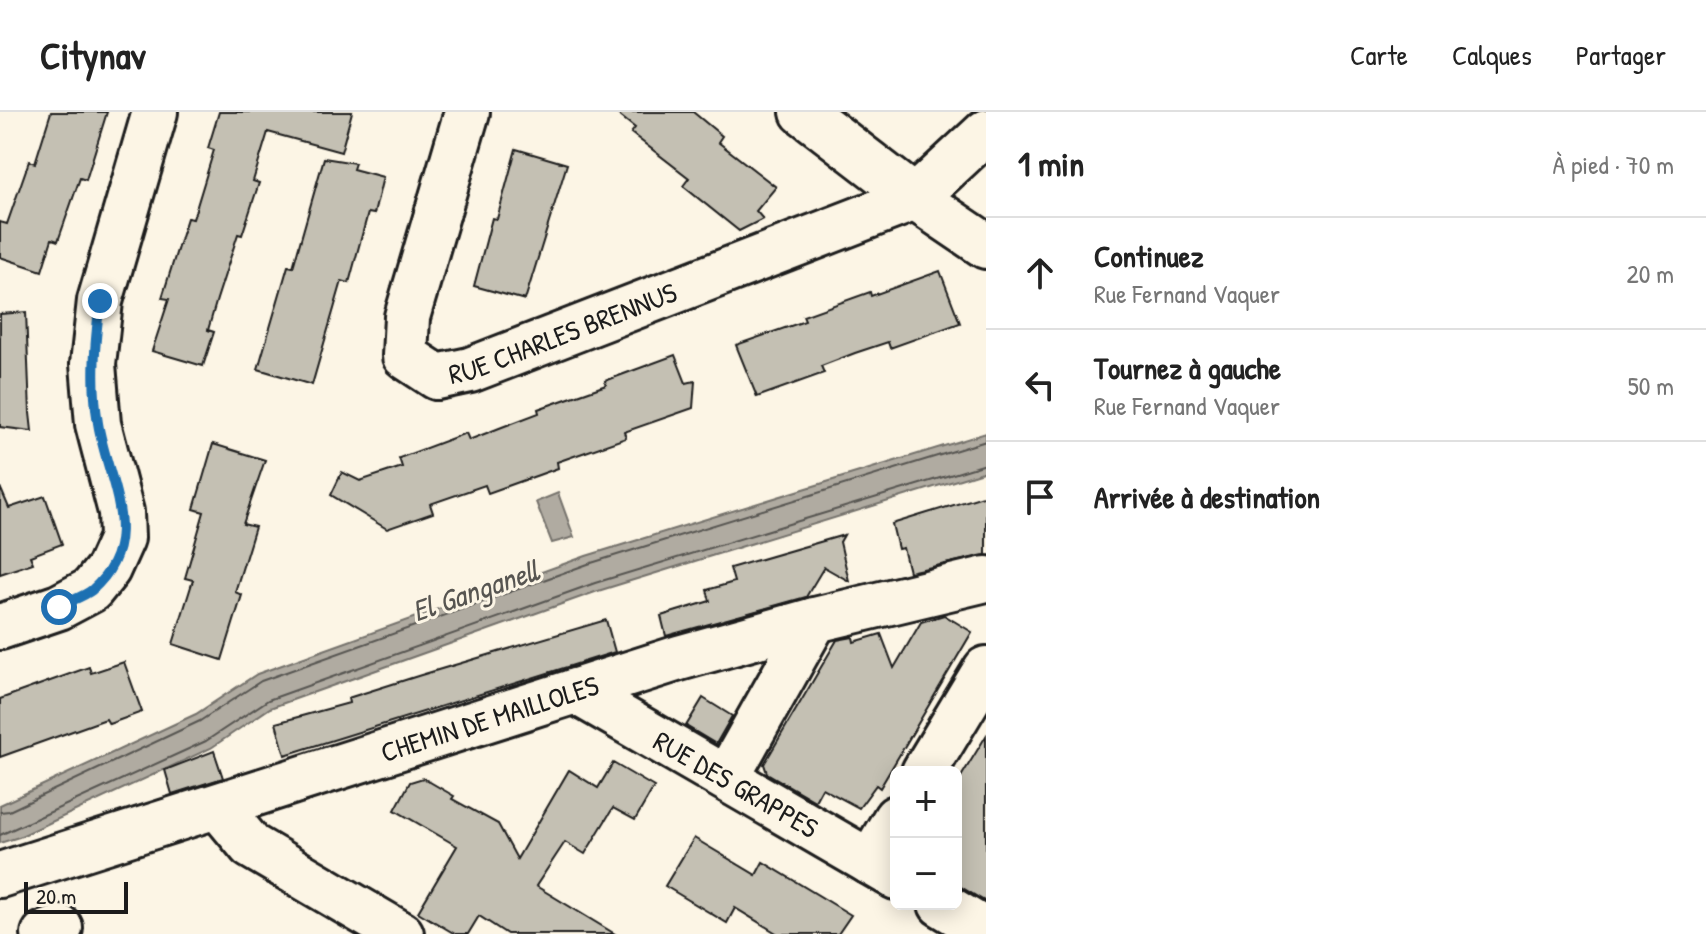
<!DOCTYPE html>
<html lang="fr">
<head>
<meta charset="utf-8">
<style>
  :root { --surface:#fff; --page:#f6f6f6; --text:#222; --muted:#767676; --line:#e0e0e0 }
  body { margin:0; font-family:"Patrick Hand",sans-serif; background:var(--page); color:var(--text) }
  .controls { position:absolute; right:24px; bottom:24px; display:grid; overflow:hidden; border-radius:12px; box-shadow:0 4px 20px #0003 }
  .controls button { width:72px; height:72px; display:grid; place-items:center; padding:0; border:0; border-bottom:2px solid var(--line); background:var(--surface); color:var(--text); font:40px sans-serif }
  .scale { position:absolute; left:24px; bottom:20px; width:104px; box-sizing:border-box; padding-left:8px; border:4px solid #1c1c1c; border-top:0; font-size:22px; line-height:28px; white-space:nowrap; color:#1c1c1c; -webkit-text-stroke:6px #fcf5e5; paint-order:stroke }
  .stop { position:absolute; width:24px; height:24px; margin:-18px; border:6px solid #1f6fb2; border-radius:50%; background:#fff }
  .stop.end { background:#1f6fb2; border-color:#fff; box-shadow:0 2px 8px #0008 }
  .list { margin:0; padding:0; list-style:none }
  h2 { display:flex; justify-content:space-between; align-items:center; height:104px; margin:0; padding:0 32px; font-size:34px }
  h2 small { font-size:26px; font-weight:400; color:var(--muted) }
  .list li { display:grid; grid-template-columns:52px 1fr auto; gap:24px; align-items:center; box-sizing:border-box; height:112px; padding:0 32px; border-top:2px solid var(--line) }
  .list b { display:block; font-size:30px; white-space:nowrap }
  .list p { margin:0; font-size:26px; white-space:nowrap; color:var(--muted) }
  .list em { font-size:26px; font-style:normal; color:var(--muted) }
  .icon { flex:none; width:44px; height:44px; fill:none; stroke:currentColor; stroke-width:2; stroke-linecap:round; stroke-linejoin:round }
  .map { position:relative; flex:none; width:986px; height:822px; overflow:hidden }
  header { display:flex; align-items:center; gap:48px; box-sizing:border-box; height:112px; padding:0 40px; background:var(--surface); border-bottom:2px solid var(--line) }
  header strong { font-size:38px }
  nav { display:flex; gap:44px; margin-inline-start:auto; font-size:28px }
  main { display:flex }
  aside { flex:1; background:var(--surface) }
  .map>svg:first-child { display:block }
  .water { fill:#b0aba1; stroke:#75726c; stroke-width:2 }
  .lines { fill:none; stroke-linecap:round; stroke-linejoin:round }
  .shore { stroke:#575551; stroke-width:2 }
  .building { fill:#c4c0b3; stroke:#1c1c1c; stroke-width:2 }
  .minor-casing { stroke:#1c1c1c; stroke-width:50 }
  .minor { stroke:#fcf5e5; stroke-width:44 }
  .route { stroke:#1f6fb2; stroke-width:10 }
  .labels { text-anchor:middle; dominant-baseline:central; stroke-width:6; stroke-linejoin:round; paint-order:stroke }
  .street-label { font-size:28px; fill:#1c1c1c; stroke:#fcf5e5 }
  .water-label { font-size:30px; font-style:italic; fill:#575551; stroke:#fcf5e5 }
</style>
</head>
<body>
<header>
<strong>Citynav</strong>
<nav><a>Carte</a><a>Calques</a><a>Partager</a></nav>
</header>
<main>
<div class="map">
<svg width="986" height="822" viewBox="0 0 986 822">
  <rect width="100%" height="100%" fill="#fcf5e5"/>
  <filter id="ink" filterUnits="userSpaceOnUse"><feTurbulence type="fractalNoise" baseFrequency=".0125" numOctaves="2"/><feDisplacementMap in="SourceGraphic" scale="16" xChannelSelector="R" yChannelSelector="G"/><feConvolveMatrix kernelMatrix="1 2 1 2 8 2 1 2 1" color-interpolation-filters="sRGB"/></filter>
  <g filter="url(#ink)">
    <g class="water">
      <polygon points="986,321 986,359 598,479 270,596 211,636 19,725 0,731 0,693 196,602 257,562 586,444"/>
      <polygon points="558,381 574,425 552,431 536,390"/>
    </g>
    <g class="lines">
      <g class="shore">
        <polyline points="0,700 9,699 200,609 261,569 588,452 986,329"/>
        <polyline points="0,723 206,629 268,588 595,471 986,352"/>
      </g>
    </g>
    <g class="building">
      <polygon points="51,0 107,0 86,68 80,66 58,129 52,127 42,159 0,145 0,110 7,112 29,49 35,51"/>
      <polygon points="219,0 352,0 341,40 268,20 253,69 259,71 242,123 238,122 217,187 208,218 214,220 203,254 152,239 169,187 162,186 187,106 193,107 214,38 208,36"/>
      <polygon points="615,0 693,0 722,24 718,30 776,75 756,99 763,107 739,119 683,74 689,66 631,21 635,16"/>
      <polygon points="516,37 567,52 525,188 474,174 492,106 497,107"/>
      <polygon points="324,46 355,51 353,57 383,65 374,102 368,101 349,171 342,169 312,273 258,257 288,154 293,155"/>
      <polygon points="940,159 960,211 890,236 888,230 855,241 821,254 824,261 757,285 736,233 805,209 803,204 870,180 871,184"/>
      <polygon points="26,200 30,301 32,319 0,315 0,202"/>
      <polygon points="675,243 686,271 695,269 693,296 624,320 626,326 557,350 558,356 488,381 485,373 430,392 433,401 387,417 331,383 342,360 360,369 402,355 399,346 466,321 469,328 502,315 539,301 538,297 606,273 605,269"/>
      <polygon points="213,332 265,348 243,412 255,415 235,480 242,483 222,548 173,532 193,468 185,466 204,400 194,397"/>
      <polygon points="0,375 9,396 45,384 62,432 30,444 33,451 0,462"/>
      <polygon points="986,383 986,443 909,460 903,436 898,437 892,412"/>
      <polygon points="844,423 840,430 849,469 824,455 806,485 666,524 661,504 710,489 707,478 734,470 730,456"/>
      <polygon points="944,503 972,520 880,676 876,673 859,696 822,676 815,689 767,661 764,652 837,528 853,525 854,530 881,522 894,556 921,510"/>
      <polygon points="606,508 615,540 285,643 276,611 349,591 348,586 421,563"/>
      <polygon points="124,550 142,600 109,612 106,607 0,645 0,587 89,555 91,561"/>
      <polygon points="703,586 732,604 716,632 686,614"/>
      <polygon points="986,624 986,790 956,772 956,673"/>
      <polygon points="214,639 223,666 172,682 165,658"/>
      <polygon points="613,651 654,675 635,708 613,696 585,742 565,730 536,774 615,822 507,822 479,804 468,822 455,822 418,800 457,734 395,698 410,670 423,666 454,684 452,687 498,712 517,747 569,658 598,676"/>
      <polygon points="694,726 756,763 763,750 851,803 838,822 778,822 735,796 727,811 665,774"/>
    </g>
    <g class="lines">
      <g class="minor-casing">
        <g id="minor">
          <path id="s1" d="M 467,0 L 407,205 L 405,244 L 437,265 L 470,258 L 915,86 L 986,20"/>
          <polyline points="803,0 915,86 986,134"/>
          <polyline points="0,515 59,495 91,478 108,457 122,426 121,400 98,312 93,252 100,189 155,0"/>
          <path id="s2" d="M 575,579 L 896,765"/>
          <polyline points="924,660 986,557"/>
          <polyline points="727,665 815,508"/>
          <polyline points="218,694 251,734 401,822"/>
          <polyline points="870,750 896,706"/>
          <path id="s3" d="M 0,763 L 679,546 L 815,508 L 986,467"/>
          <polyline points="941,792 986,819"/>
          <polyline points="44,822 60,816"/>
        </g>
      </g>
      <use href="#minor" class="minor"/>
    </g>
  </g>
  <g class="lines" filter="url(#ink)">
    <path class="route" d="M 59,495 C 69,489 83,485 92,478 C 148,429 107,369 98,311 C 91,270 95,230 100,189"/>
  </g>
  <g class="labels">
    <g class="street-label">
      <text stroke="none"><textPath href="#s1" startOffset="424">RUE CHARLES BRENNUS</textPath></text>
      <text stroke="none"><textPath href="#s3" startOffset="514">CHEMIN DE MAILLOLES</textPath></text>
      <text stroke="none"><textPath href="#s2" startOffset="186">RUE DES GRAPPES</textPath></text>
    </g>
    <g class="water-label">
      <text transform="translate(475 478) rotate(-19)">El Ganganell</text>
    </g>
  </g>
</svg>
<div class="controls">
<button>+</button>
<button>−</button>
</div>
<div class="scale">20 m</div>
<div class="stop" style="left:59px;top:495px"></div>
<div class="stop end" style="left:100px;top:189px"></div>
</div>
<aside>
<h2>1 min<small>À pied · 70 m</small></h2>
<ul class="list">
<li><svg class="icon" aria-label="ahead" viewBox="0 0 24 24"><path d="M12 20V5M6 11l6-6 6 6"/></svg><div><b>Continuez</b><p>Rue Fernand Vaquer</p></div><em>20 m</em></li>
<li><svg class="icon" aria-label="left" viewBox="0 0 24 24"><path d="M17 20v-9H6M10 6l-5 5 5 5"/></svg><div><b>Tournez à gauche</b><p>Rue Fernand Vaquer</p></div><em>50 m</em></li>
<li><svg class="icon" aria-label="arrive" viewBox="0 0 24 24"><path d="M6 21V4h12l-3 4 3 4H6"/></svg><div><b>Arrivée à destination</b></div></li>
</ul>
</aside>
</main>
</body>
</html>
